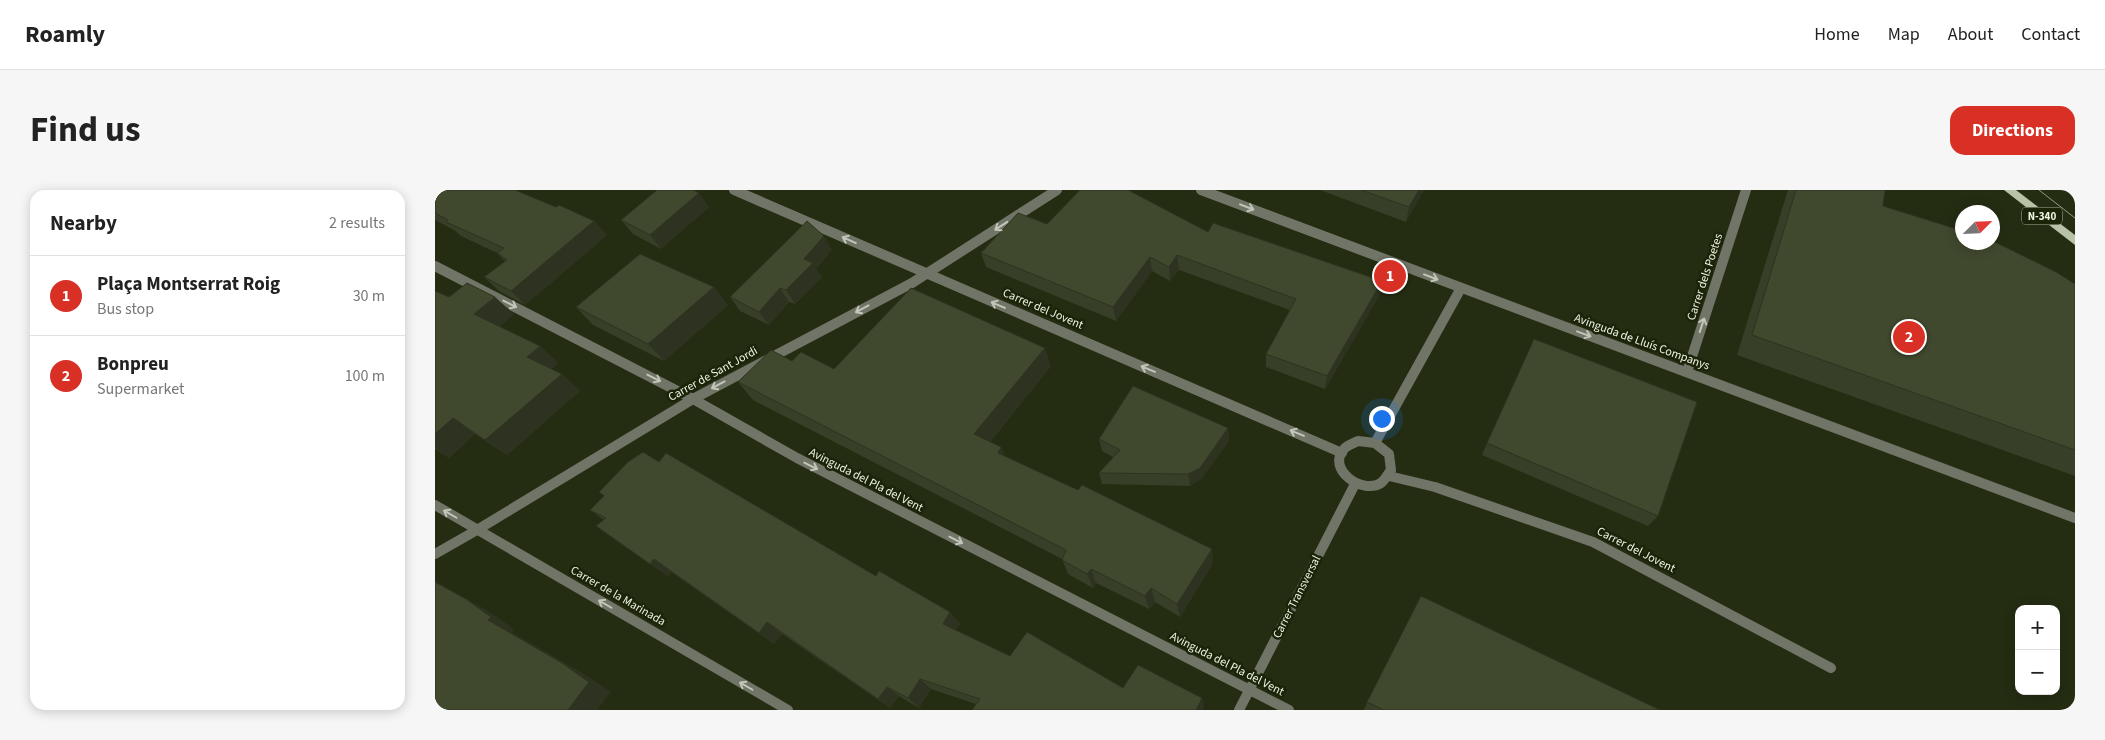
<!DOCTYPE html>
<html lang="en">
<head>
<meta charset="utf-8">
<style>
  :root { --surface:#fff; --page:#f6f6f6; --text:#222; --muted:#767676; --line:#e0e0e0; --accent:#d93025 }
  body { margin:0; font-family:"Source Sans 3",sans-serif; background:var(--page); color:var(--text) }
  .controls { position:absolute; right:15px; bottom:15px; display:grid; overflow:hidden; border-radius:10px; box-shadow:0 2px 12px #0003 }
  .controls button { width:45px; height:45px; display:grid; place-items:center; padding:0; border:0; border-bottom:1px solid var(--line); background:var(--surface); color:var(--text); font:25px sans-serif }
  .compass { position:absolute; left:1520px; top:15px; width:45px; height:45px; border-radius:50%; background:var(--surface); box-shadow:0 2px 12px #0003; rotate:66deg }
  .you { position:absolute; left:946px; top:228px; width:18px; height:18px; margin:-12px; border:4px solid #fff; border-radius:50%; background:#1a73e8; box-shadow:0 0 0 8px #1a73e833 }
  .badge { display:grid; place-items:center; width:32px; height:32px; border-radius:50%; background:var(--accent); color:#fff; font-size:16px; font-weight:700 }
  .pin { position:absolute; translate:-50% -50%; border:2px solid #fff; box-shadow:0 1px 5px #0006 }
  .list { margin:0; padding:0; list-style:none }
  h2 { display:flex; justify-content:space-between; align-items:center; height:65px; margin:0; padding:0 20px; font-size:21px }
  h2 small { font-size:16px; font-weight:400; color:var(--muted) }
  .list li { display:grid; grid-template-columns:32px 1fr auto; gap:15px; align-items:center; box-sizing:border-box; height:80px; padding:0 20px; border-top:1px solid var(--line) }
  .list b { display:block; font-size:19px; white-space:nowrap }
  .list p { margin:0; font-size:16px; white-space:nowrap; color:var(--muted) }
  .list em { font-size:16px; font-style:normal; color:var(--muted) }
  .map { position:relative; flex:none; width:1640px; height:520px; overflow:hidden; border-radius:15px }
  header { display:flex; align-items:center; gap:30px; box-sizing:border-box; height:70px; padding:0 25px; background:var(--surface); border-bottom:1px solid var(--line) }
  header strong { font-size:24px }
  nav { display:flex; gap:28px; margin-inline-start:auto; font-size:18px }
  .intro { display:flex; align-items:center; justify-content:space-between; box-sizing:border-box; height:120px; padding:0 30px }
  h1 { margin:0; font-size:35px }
  .button { padding:12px 22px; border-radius:15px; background:var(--accent); color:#fff; font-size:18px; font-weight:700 }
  main { display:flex; gap:30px; padding:0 30px }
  aside { flex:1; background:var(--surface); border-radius:15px; box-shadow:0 2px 12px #0003 }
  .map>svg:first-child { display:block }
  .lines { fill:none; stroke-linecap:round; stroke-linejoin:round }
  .lane { stroke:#707568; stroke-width:10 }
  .street { stroke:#707568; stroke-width:10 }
  .primary { fill:#b8c2a7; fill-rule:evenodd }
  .tram { stroke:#949b87; stroke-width:1 }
  .wall { fill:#373f28 }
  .shaded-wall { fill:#2d3320 }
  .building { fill:#40492e; stroke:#2d3320 }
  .oneway { stroke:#c1c7b8 }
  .labels { text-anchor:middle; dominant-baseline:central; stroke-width:5; stroke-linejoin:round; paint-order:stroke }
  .shield { fill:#1b2308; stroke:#aeb5a1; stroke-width:1 }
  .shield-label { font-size:11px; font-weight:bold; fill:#edf3e3 }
  .street-label { font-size:12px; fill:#edf3e3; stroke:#1b2308 }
</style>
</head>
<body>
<header>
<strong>Roamly</strong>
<nav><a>Home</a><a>Map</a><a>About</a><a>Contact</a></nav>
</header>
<div class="intro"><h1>Find us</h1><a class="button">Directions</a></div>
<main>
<aside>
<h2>Nearby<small>2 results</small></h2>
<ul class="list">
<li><span class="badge">1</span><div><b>Plaça Montserrat Roig</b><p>Bus stop</p></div><em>30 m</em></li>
<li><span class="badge">2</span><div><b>Bonpreu</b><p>Supermarket</p></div><em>100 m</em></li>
</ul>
</aside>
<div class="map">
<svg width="1640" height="520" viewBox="0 0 1640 520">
  <rect width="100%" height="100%" fill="#242d12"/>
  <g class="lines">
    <polyline class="lane" points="0,364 42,340"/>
    <g class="street">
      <polyline points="299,0 907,263"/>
      <polyline points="766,0 1640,328"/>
      <polyline points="0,76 258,209 362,268 854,520"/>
      <polyline points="1252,182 1311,0"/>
      <path d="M 923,251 L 940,253 L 954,264 L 956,280 C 953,284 950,290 946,293 C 927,305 891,279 909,259 C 912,255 919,253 923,251 Z"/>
      <polyline points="940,253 1026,98"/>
      <polyline points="954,286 1000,297 1158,352 1396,478"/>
      <polyline points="0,315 353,520"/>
      <polyline points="42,340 258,209 477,93 622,0"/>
      <polyline points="804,520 920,294"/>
    </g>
    <polygon class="primary" points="1569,0 1581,0 1640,45 1640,55"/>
    <polyline class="tram" points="1604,0 1640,28"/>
  </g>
  <g class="wall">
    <polygon points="0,0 121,17 159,31 172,45 90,115 64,101 49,87 70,71 62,63 26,46 19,40 0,30"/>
    <polygon points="885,0 989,0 971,32"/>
    <polygon points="1353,0 1450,0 1448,16 1640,94 1640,286 1302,165"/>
    <polygon points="274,17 226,59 198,44 186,30"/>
    <polygon points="612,34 773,42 947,91 945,104 890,199 831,177 831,164 855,120 744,80 735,91 717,81 681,131 551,77 546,63"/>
    <polygon points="397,60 381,79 387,87 360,114 354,112 334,135 305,121 295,107"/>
    <polygon points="0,101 14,107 79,124 64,137 105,156 123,173 116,179 127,184 145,201 72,265 40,244 14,268 0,259"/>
    <polygon points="293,115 229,171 158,135 141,117"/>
    <polygon points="357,171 399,179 616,176 555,252 566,257 570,266 778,373 745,427 720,412 714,419 661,393 658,398 633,384 627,369 318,210 303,192"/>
    <polygon points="793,238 794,251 766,289 755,296 667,294 664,283 678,267 667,261 664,249"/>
    <polygon points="1052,253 1223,326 1213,336 1047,265"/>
    <polygon points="224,272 441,386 515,422 525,434 520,440 575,466 688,498 767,508 769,517 767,520 537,520 541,514 496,499 484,518 464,506 455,518 347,444 339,454 236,382 233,386 180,350 169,330 155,320"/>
    <polygon points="932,512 1225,520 929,520"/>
  </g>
  <g class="shaded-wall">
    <polygon points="984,0 989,0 971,32 974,17"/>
    <polygon points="264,3 274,17 226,59 215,45"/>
    <polygon points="159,31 172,45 90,115 76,101"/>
    <polygon points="389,46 397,60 381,79 387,87 360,114 351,100 369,69"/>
    <polygon points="742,65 744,80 735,91 734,77"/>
    <polygon points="715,67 717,81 681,131 678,117"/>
    <polygon points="947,91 945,104 890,199 892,186"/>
    <polygon points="279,97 293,115 229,171 213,154"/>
    <polygon points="345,98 354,112 334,135 324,122"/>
    <polygon points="60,107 79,124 59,142 39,124"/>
    <polygon points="105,156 123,173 111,183 92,167"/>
    <polygon points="610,158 616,176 547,261 539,244"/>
    <polygon points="127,184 145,201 72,265 50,250"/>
    <polygon points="18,228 40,244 14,268 0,258 0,244"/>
    <polygon points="793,238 794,251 766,289 755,296 753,284"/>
    <polygon points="566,257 574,274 563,263"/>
    <polygon points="777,359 778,373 745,427 742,414"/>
    <polygon points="219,369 236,382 233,386 215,374"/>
    <polygon points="656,379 661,393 658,398 652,384"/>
    <polygon points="0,391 55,422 79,439 77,442 149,484 176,502 162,520 133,520 53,430 0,392"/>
    <polygon points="716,398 720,412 714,419 710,406"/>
    <polygon points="515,422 525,434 517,445 508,434"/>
    <polygon points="332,432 347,444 339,454 324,443"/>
    <polygon points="485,489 496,499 484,518 473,508"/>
    <polygon points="452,497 464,506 455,518 443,509"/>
    <polygon points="767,508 769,517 767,520 761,520"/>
  </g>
  <g class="building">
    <polygon points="0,0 80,0 121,17 124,15 159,31 76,101 49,87 72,70 62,63 69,58 11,32 13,30 0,23"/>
    <polygon points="222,0 258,0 264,3 215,45 186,30"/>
    <polygon points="645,0 693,0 773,42 778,33 947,91 892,186 831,164 861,109 742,65 734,77 715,67 678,117 546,63 583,23 612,34"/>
    <polygon points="926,0 984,0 974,17"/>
    <polygon points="1361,0 1450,0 1448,16 1528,41 1528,52 1558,52 1558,51 1621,82 1640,94 1640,260 1317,145"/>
    <polygon points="372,31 389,46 369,69 378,73 351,100 345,98 324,122 295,107"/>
    <polygon points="205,64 279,97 213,154 141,117"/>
    <polygon points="32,93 60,107 39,124 105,156 92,167 127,184 50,250 18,228 0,244 0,101 14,107"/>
    <polygon points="476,98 610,158 539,244 566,257 563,263 643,300 647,295 777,359 742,414 716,398 710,406 656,379 652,384 627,370 631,360 303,192 336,160 357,171 366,162 399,179"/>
    <polygon points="1099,149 1262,212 1223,326 1052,253"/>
    <polygon points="698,196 793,238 765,278 753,284 664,283 685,260 664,249"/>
    <polygon points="208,262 224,272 231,263 441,386 444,381 515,422 508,434 575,466 592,442 688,498 703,475 767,508 761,520 537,520 545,509 485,489 473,508 452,497 443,509 332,432 324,443 219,369 215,374 161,336 171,328 155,320 169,306 164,302 193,272"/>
    <polygon points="0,392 31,409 56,427 53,430 127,473 154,492 133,520 0,520"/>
    <polygon points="986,406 1225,520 949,520 932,512"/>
  </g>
  <defs><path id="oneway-shaft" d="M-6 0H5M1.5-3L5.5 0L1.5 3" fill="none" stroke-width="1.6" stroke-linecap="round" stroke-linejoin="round" transform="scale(1.25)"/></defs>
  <g class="oneway">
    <use href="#oneway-shaft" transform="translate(812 17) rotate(21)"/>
    <use href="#oneway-shaft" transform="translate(566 36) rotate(147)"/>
    <use href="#oneway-shaft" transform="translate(414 50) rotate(-156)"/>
    <use href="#oneway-shaft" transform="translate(996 87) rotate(21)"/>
    <use href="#oneway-shaft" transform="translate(75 114) rotate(27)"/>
    <use href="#oneway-shaft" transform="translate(563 115) rotate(-157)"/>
    <use href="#oneway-shaft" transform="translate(427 119) rotate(152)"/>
    <use href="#oneway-shaft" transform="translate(1267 135) rotate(-72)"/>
    <use href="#oneway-shaft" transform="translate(1149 144) rotate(20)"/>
    <use href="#oneway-shaft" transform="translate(713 179) rotate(-157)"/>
    <use href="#oneway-shaft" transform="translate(219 188) rotate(27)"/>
    <use href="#oneway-shaft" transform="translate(283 195) rotate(152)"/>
    <use href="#oneway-shaft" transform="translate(862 243) rotate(-157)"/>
    <use href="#oneway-shaft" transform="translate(376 276) rotate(27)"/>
    <use href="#oneway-shaft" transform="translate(15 324) rotate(-150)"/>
    <use href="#oneway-shaft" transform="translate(521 350) rotate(27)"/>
    <use href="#oneway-shaft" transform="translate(170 414) rotate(-150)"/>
    <use href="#oneway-shaft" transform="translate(311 496) rotate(-150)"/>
  </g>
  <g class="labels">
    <rect class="shield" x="1587" y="17.5" width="40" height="17" rx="4"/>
    <g class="shield-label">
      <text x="1607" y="26">N-340</text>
    </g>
    <g class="street-label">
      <text transform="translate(1270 87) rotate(-72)">Carrer dels Poetes</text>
      <text transform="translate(608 119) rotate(23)">Carrer del Jovent</text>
      <text transform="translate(1207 152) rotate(20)">Avinguda de Lluís Companys</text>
      <text transform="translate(278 184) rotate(-29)">Carrer de Sant Jordi</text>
      <text transform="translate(431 290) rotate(27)">Avinguda del Pla del Vent</text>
      <text transform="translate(1201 360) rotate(27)">Carrer del Jovent</text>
      <text transform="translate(183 406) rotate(30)">Carrer de la Marinada</text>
      <text transform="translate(862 407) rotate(-63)">Carrer Transversal</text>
      <text transform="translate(792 474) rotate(27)">Avinguda del Pla del Vent</text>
    </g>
  </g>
</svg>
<div class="controls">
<button>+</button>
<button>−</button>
</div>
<svg class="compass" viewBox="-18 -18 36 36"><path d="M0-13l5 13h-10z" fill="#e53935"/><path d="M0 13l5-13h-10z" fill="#767676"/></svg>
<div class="you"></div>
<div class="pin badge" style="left:955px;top:86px">1</div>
<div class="pin badge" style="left:1474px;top:147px">2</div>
</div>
</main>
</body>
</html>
